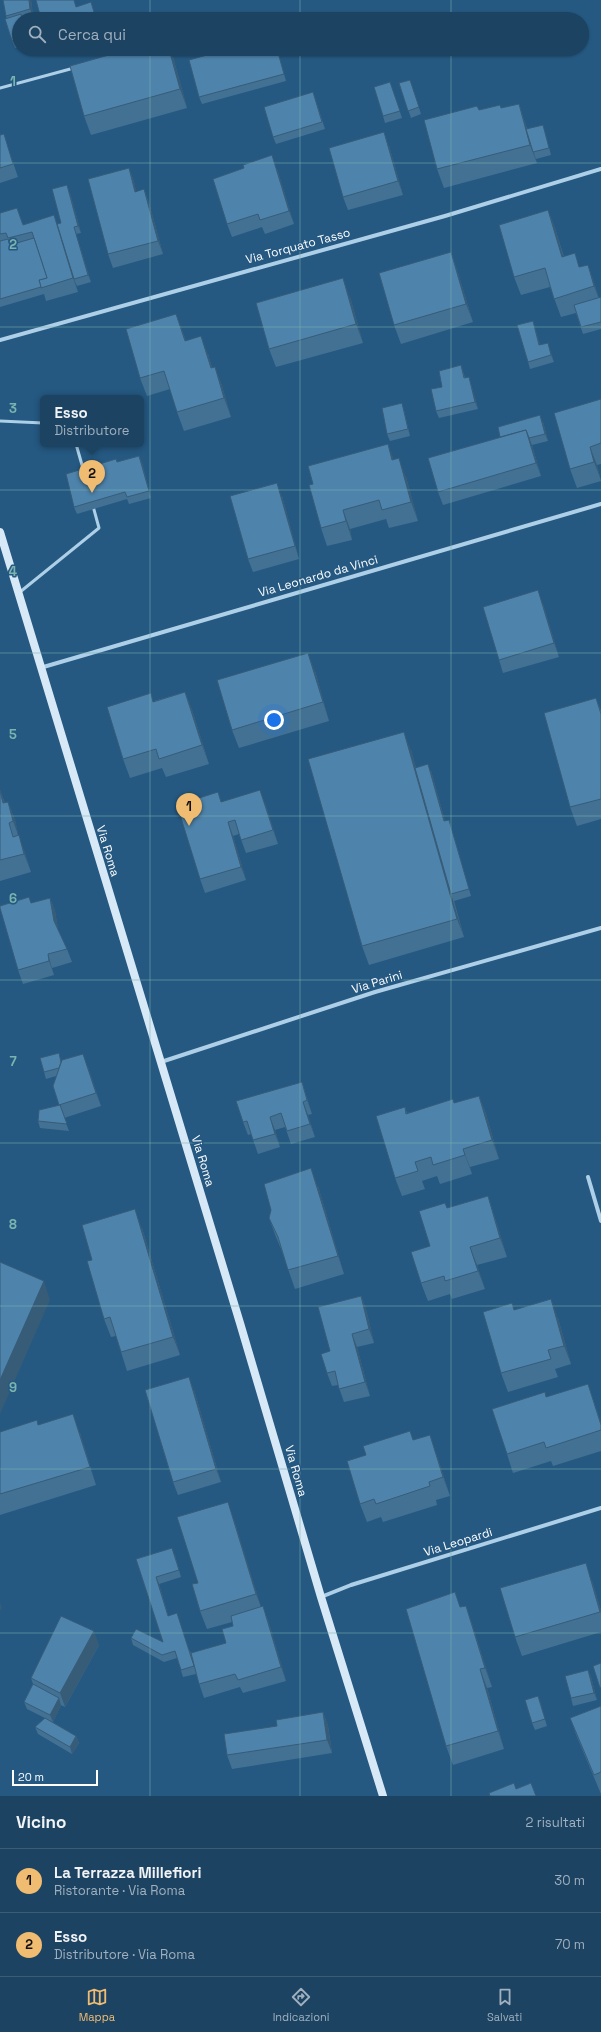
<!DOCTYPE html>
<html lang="it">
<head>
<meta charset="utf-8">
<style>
  :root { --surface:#1c4362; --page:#294e6b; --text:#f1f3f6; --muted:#a0b0be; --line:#3a5c77; --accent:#f0bc72 }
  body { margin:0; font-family:"Space Grotesk",sans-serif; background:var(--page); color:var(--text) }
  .scale { position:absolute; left:12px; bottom:10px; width:86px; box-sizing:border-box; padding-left:4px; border:2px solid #fff; border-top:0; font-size:11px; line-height:14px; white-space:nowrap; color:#fff; -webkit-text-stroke:3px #255982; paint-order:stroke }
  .you { position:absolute; left:274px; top:720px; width:14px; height:14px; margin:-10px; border:3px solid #fff; border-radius:50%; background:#1a73e8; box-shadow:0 0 0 6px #1a73e833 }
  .badge { display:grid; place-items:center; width:26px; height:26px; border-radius:50%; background:var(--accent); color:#111; font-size:13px; font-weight:700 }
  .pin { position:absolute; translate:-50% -33px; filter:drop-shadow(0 1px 2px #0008) }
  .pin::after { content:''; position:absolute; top:21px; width:14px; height:12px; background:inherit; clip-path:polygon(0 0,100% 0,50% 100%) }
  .popup { position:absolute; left:40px; top:395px; width:104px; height:52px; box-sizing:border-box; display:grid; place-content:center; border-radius:6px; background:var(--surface); filter:drop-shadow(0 1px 3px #0005); font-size:13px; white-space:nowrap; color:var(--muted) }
  .popup b { font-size:15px; color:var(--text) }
  .popup::after { content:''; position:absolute; left:50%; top:100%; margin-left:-8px; border:8px solid transparent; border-top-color:var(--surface) }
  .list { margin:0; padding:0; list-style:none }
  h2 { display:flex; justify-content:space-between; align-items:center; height:52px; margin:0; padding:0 16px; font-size:17px }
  h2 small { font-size:13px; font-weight:400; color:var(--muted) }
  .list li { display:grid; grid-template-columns:26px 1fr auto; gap:12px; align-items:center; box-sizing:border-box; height:64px; padding:0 16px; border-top:1px solid var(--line) }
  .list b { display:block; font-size:15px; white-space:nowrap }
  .list p { margin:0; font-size:13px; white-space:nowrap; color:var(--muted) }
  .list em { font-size:13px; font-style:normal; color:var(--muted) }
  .icon { flex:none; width:22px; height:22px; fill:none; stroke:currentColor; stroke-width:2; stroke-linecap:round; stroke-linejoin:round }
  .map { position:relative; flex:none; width:601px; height:1796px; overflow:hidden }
  .search { position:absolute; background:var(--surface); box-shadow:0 1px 3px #0004; left:12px; right:12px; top:12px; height:44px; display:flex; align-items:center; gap:10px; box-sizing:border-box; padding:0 14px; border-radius:22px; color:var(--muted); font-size:15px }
  .sheet { height:180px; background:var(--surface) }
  nav { display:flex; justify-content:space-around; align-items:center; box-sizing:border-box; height:56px; border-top:1px solid var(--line); background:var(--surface); font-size:11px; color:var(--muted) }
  nav a { display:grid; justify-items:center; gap:2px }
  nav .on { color:var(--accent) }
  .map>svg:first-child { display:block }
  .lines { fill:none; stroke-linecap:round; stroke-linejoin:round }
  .lane { stroke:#adcfe7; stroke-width:3 }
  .street { stroke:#adcfe7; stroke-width:4 }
  .secondary { stroke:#d7e8f6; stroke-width:8 }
  .wall { fill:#437193 }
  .shaded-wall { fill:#375c78 }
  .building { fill:#4e83ab; stroke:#375c78 }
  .grid { fill:none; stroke:#7bb4af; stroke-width:1; stroke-opacity:0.55 }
  .labels { text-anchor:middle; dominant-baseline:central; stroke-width:3; stroke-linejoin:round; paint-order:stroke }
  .street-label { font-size:12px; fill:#fff; stroke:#255982 }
  .grid-label { font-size:13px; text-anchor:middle; font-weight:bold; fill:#7bb4af; stroke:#255982; stroke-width:3; stroke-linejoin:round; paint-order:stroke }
</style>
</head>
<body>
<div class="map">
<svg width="601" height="1796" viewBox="0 0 601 1796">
  <rect width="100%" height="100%" fill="#255982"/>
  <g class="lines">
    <g class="lane">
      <polyline points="0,88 74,68"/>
      <polyline points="0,421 43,423"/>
      <polyline points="76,444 84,472"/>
      <polyline points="20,592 99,528 93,506"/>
    </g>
    <g class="street">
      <polyline points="0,340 445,216 601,169"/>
      <polyline points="40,668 601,504"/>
      <polyline points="161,1062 375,992 601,928"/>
      <polyline points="588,1177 601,1221"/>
      <polyline points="321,1597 351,1585 601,1508"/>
    </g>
    <polyline class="secondary" points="0,532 240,1323 321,1597 383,1796"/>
  </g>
  <g class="wall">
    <polygon points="3,0 31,0 33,16 23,19 19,19 19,47 15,48 12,41 6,16"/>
    <polygon points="50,49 79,49 53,56"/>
    <polygon points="229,49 255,49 256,53 277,49 286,81 202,104 199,97"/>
    <polygon points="173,57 187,108 91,135 84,116"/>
    <polygon points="410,80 421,114 411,118 399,83"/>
    <polygon points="390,82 402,118 385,123 383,116"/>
    <polygon points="313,92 325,129 276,144 273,137"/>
    <polygon points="519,104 527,129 545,132 551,155 536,159 535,157 537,163 444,188 437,169 479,110 500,105 501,108"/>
    <polygon points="0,135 8,148 18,177 0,183"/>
    <polygon points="389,146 403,195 348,210 343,197"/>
    <polygon points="129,168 134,182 136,192 144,189 149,203 163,254 113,268 108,254"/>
    <polygon points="244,168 277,169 294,224 265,234 262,227 232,237 227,224"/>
    <polygon points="70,193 81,233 76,234 91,282 77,286 75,282 78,292 46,301 44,294 0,307 0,213 23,224 57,224 61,223"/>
    <polygon points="548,210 555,228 564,257 580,267 588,265 599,298 601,297 601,329 583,334 576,313 561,317 550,287 521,295 514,277"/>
    <polygon points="451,252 457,270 473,322 401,344 394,325"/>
    <polygon points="350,297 363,343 276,367 269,349"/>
    <polygon points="176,314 186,341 208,354 212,368 215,367 222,386 231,417 184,431 177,412 170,389 147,396 140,378"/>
    <polygon points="533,321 540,345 550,350 554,362 530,369 528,362"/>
    <polygon points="461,365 465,378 469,377 471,384 478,409 439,418 436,411 442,387"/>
    <polygon points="601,399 601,464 597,465 601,481 577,488 570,469"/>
    <polygon points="404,410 410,436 390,441 387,434"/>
    <polygon points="543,422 548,441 532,445 541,476 443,505 438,492 500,437"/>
    <polygon points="139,456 142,463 151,498 129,504 127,499 77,514 74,507 117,462"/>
    <polygon points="394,460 406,477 418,521 389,528 386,519 350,529 352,540 327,546 321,528"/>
    <polygon points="282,496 299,559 253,572 248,559"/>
    <polygon points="543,604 559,657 503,673 499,660"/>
    <polygon points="315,671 329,721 239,748 232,730"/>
    <polygon points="185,692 192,710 209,764 166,777 162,768 130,778 123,759 154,701"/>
    <polygon points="596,698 601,711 601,819 577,826 570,807"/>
    <polygon points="411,750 416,768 431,771 445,821 449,820 451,827 471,896 454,901 464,937 369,965 362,946"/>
    <polygon points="0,790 5,803 8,802 15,820 18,835 25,853 31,872 0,881"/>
    <polygon points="218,792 221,802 265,803 278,844 246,853 239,834 233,836 246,880 205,893 200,879"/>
    <polygon points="50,898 55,911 58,930 67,949 72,962 52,968 54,975 23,984 18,970 32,903"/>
    <polygon points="62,1061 88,1067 101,1106 64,1118 69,1131 40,1128 38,1121 59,1105 56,1076 46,1079 44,1072"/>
    <polygon points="302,1082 312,1114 308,1115 315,1137 291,1144 285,1127 275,1130 280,1147 258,1154 251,1134 248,1135 243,1122"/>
    <polygon points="479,1096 486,1114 499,1159 470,1167 472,1174 440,1184 437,1176 422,1181 425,1189 402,1196 395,1178 405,1107 407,1113 454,1103"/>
    <polygon points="318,1186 344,1274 295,1289 281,1249 276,1237 269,1218"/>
    <polygon points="488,1196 494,1215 507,1257 477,1265 485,1289 452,1299 450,1294 428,1301 421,1283 430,1246 447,1208"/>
    <polygon points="142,1228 180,1355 127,1371 121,1352 116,1336 111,1337 104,1319 92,1260"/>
    <polygon points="361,1296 366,1309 374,1343 357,1347 370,1396 344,1402 338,1385 332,1386 327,1373 330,1351"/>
    <polygon points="512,1303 514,1310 558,1318 571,1364 555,1369 558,1377 508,1392 501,1373"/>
    <polygon points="588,1384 601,1423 601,1451 553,1466 551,1461 513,1473 507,1454 545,1392 546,1397"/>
    <polygon points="194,1390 221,1482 178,1495 173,1482"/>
    <polygon points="39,1425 80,1433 96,1485 0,1515 0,1432"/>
    <polygon points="410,1431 413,1440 436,1453 450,1496 436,1500 437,1505 383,1522 381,1517 367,1522 360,1504 366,1455"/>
    <polygon points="234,1520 261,1607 268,1620 286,1681 243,1693 240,1687 204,1698 196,1674 183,1677 177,1658 164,1662 133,1645 131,1638 163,1642 136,1559 175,1555 181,1577 159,1584 168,1615 191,1653 226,1643 233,1626 232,1622 207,1629 200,1611 198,1583"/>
    <polygon points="592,1581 601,1611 601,1632 522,1656 515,1637"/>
    <polygon points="466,1606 472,1624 492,1687 487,1688 504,1749 453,1765 446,1746 460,1607"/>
    <polygon points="99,1645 65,1707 61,1705 53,1722 49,1720 76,1736 79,1743 72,1754 38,1734 35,1727 45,1718 27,1709 24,1702 33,1684 31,1678"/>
    <polygon points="588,1670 591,1677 597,1700 573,1706 571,1698"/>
    <polygon points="538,1696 547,1726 535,1730 532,1723"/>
    <polygon points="601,1706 601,1794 577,1737 570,1718"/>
    <polygon points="323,1712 328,1726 332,1753 232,1769 227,1755 277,1726"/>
  </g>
  <g class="shaded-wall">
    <polygon points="29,0 31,0 33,16 30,9"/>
    <polygon points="169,49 170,49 173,57 187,108 180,89"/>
    <polygon points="519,104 525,123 537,163 530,145"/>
    <polygon points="384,132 389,146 403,195 398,181"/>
    <polygon points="272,155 277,169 294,224 289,211"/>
    <polygon points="129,168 134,182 140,205 135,192"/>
    <polygon points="67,185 70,193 81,233 78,226"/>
    <polygon points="144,189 149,203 163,254 158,241"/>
    <polygon points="548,210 555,228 569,276 562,257"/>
    <polygon points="54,215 59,228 78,292 73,278"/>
    <polygon points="74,227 76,234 91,282 88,275"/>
    <polygon points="451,252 457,270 473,322 466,304"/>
    <polygon points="588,265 594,283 601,305 594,286"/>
    <polygon points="343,278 350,297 363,343 356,324"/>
    <polygon points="176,314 183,332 191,360 185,341"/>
    <polygon points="533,321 535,328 542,352 539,345"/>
    <polygon points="201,336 208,354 217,387 211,368"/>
    <polygon points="548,343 550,350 554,362 551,355"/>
    <polygon points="215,367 222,386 231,417 224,398"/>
    <polygon points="469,377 471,384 478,409 475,402"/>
    <polygon points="402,403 404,410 410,436 408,429"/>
    <polygon points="540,415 543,422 548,441 545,434"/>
    <polygon points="526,430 532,445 541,476 536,463"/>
    <polygon points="388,444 395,462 392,460"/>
    <polygon points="590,447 597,465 601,480 594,462"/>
    <polygon points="139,456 142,463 151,498"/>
    <polygon points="399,458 406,477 418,521 411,502"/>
    <polygon points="277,483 282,496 299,559 295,546"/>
    <polygon points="343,510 350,529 352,540 346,521"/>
    <polygon points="538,590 543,604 559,657 554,643"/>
    <polygon points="308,653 315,671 329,721 323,702"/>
    <polygon points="185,692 192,710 209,764 202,745"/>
    <polygon points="404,732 411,750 452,894 451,894 464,937 457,919"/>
    <polygon points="428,764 431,771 447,828 444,821"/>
    <polygon points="0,790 5,804 3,803"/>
    <polygon points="260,790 265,803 278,844 273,830"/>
    <polygon points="8,802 15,820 20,840 13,821"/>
    <polygon points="228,822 233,836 246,880 241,867"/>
    <polygon points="19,835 25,853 31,872 24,854"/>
    <polygon points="50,898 55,911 59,935 54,921"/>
    <polygon points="48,954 54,975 49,961"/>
    <polygon points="83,1054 88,1067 101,1106 96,1093"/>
    <polygon points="302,1082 306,1095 312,1114 307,1100"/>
    <polygon points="479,1096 486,1114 499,1159 492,1140"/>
    <polygon points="303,1102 308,1115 315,1137 310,1124"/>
    <polygon points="270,1117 275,1130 280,1147 275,1134"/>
    <polygon points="463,1149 470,1167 472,1174 465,1155"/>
    <polygon points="311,1168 318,1186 344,1274 338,1256"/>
    <polygon points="488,1196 494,1215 507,1257 500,1238"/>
    <polygon points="135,1209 142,1228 180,1355 173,1337"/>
    <polygon points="470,1247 477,1265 485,1289 478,1271"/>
    <polygon points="44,1281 50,1300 0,1414 0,1380"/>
    <polygon points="361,1296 366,1309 374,1343 369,1329"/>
    <polygon points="551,1299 558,1318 571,1364 564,1346"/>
    <polygon points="352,1334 357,1347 370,1396 365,1382"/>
    <polygon points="189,1377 194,1390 221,1482 216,1469"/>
    <polygon points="588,1384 601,1423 601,1425"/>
    <polygon points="73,1414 80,1433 96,1485 90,1467"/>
    <polygon points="430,1435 436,1453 450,1496 443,1477"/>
    <polygon points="228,1502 234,1520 263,1612 256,1594"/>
    <polygon points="172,1548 175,1555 181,1577 179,1570"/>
    <polygon points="586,1563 592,1581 601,1611 601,1614"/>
    <polygon points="156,1577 159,1584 170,1623 168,1616"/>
    <polygon points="0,1603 2,1608 0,1611"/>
    <polygon points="263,1606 268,1620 286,1681 281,1667"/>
    <polygon points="466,1606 472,1624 492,1687 485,1668"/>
    <polygon points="94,1631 99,1645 65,1707 60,1693"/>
    <polygon points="480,1669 487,1688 504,1749 498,1731"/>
    <polygon points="588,1670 591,1677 597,1700 594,1693"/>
    <polygon points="538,1696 541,1703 547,1726 545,1719"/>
    <polygon points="59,1698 61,1705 53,1722 50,1715"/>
    <polygon points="323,1712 328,1726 332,1753 327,1740"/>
    <polygon points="76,1736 79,1743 72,1754 70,1747"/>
  </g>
  <g class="building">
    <polygon points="3,0 29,0 30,9 6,16"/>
    <polygon points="36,0 74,0 76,7 91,2 96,19 41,19"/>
    <polygon points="21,14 22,19 19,19 19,39 12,41 5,19"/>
    <polygon points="130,49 169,49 180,89 84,116 70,66"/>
    <polygon points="229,49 254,49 256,53 271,49 277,49 284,74 199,97 189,60"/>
    <polygon points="410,80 419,107 408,111 399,83"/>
    <polygon points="390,82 400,111 383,116 374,87"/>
    <polygon points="313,92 322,122 273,137 264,107"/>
    <polygon points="519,104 530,145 437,169 424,120 477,106 479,110 500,105 501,108"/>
    <polygon points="543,125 549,148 533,152 526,129"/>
    <polygon points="384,132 398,181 343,197 329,148"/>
    <polygon points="4,134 13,164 0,168 0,135"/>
    <polygon points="272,155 289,211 260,220 258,214 227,224 213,179 244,168 243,165"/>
    <polygon points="129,168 135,192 144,189 158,241 108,254 88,179"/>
    <polygon points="67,185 78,226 74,227 88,275 74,279 57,224 61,223 52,189"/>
    <polygon points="17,208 23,225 54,215 73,278 41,288 39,280 47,278 32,232 8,238 6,233 0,234 0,213"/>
    <polygon points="548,210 562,257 575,253 579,267 588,265 594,286 554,299 545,268 514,277 499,225"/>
    <polygon points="34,238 47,278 39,280 41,287 0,299 0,241 8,239 10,245"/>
    <polygon points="451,252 466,304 394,325 379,273"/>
    <polygon points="343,278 356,324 269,349 256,303"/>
    <polygon points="601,297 601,322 581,327 574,305"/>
    <polygon points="176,314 185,341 201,336 211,368 215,367 224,398 177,412 164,371 140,378 126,329"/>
    <polygon points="533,321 539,345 548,343 551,355 528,362 517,325"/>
    <polygon points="461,365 464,378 469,377 475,402 436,411 431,389 442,387 439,371"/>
    <polygon points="601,399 601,443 590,447 594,462 570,469 554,413"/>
    <polygon points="402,403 408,429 387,434 382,408"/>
    <polygon points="540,415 545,434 529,438 526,430 500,437 498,427"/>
    <polygon points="526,430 536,463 438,492 428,458"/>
    <polygon points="388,444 392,460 399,458 411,502 382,510 379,500 343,510 346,521 321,528 309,485 313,484 308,466"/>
    <polygon points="139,456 149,491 127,497 125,492 74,507 66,474 116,459 117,462"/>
    <polygon points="277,483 295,546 248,559 230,496"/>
    <polygon points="538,590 554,643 499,660 483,607"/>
    <polygon points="308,653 323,702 232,730 217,680"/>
    <polygon points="185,692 202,745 159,759 156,749 123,759 107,707 151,693 153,702"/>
    <polygon points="596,698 601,714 601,799 570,807 544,713"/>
    <polygon points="404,732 457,919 362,946 308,759"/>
    <polygon points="428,764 444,821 449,820 469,889 451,894 415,768"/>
    <polygon points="260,790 273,830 241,840 235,820 228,822 241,867 200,879 177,805 218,792 221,802"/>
    <polygon points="0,791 3,803 8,802 13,821 9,823 13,837 19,835 24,854 0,860"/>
    <polygon points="29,897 31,903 50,898 54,921 67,949 48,954 49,961 18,970 0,908 0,906"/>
    <polygon points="59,1053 61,1062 59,1068 44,1072 40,1058"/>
    <polygon points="83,1054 96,1093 59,1105 53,1086 62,1060"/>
    <polygon points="302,1082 307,1100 303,1102 310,1124 287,1131 281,1113 270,1117 275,1134 253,1140 247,1121 243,1122 236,1101"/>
    <polygon points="479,1096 492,1140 463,1149 465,1155 433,1165 431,1157 415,1162 418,1171 395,1178 376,1116 405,1107 406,1114 453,1099 454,1103"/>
    <polygon points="60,1105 67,1124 38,1121 39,1110"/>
    <polygon points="311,1168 338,1256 288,1270 278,1237 269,1218 271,1210 264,1184"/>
    <polygon points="488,1196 500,1238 470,1247 478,1271 445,1281 444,1276 421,1283 411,1252 430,1246 419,1211 445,1203 447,1208"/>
    <polygon points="135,1209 173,1337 121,1352 110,1317 104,1319 87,1261 92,1260 82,1225"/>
    <polygon points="0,1262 44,1281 0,1380"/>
    <polygon points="361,1296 369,1329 352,1334 365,1382 339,1389 335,1371 327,1373 321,1354 330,1351 318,1307"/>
    <polygon points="551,1299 564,1346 548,1350 551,1359 501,1373 483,1312 512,1303 514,1310"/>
    <polygon points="189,1377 216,1469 173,1482 145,1390"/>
    <polygon points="588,1384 601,1425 601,1430 546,1448 544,1442 507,1454 492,1409 545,1392 546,1397"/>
    <polygon points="73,1414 90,1467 0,1494 0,1432 37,1420 38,1425"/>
    <polygon points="410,1431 413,1440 430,1435 443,1477 429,1482 430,1486 376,1504 374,1499 360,1504 347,1461 366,1455 363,1446"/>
    <polygon points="228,1502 256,1594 200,1611 192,1584 198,1583 177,1517"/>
    <polygon points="172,1548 179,1570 156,1577 168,1616 177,1613 194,1666 181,1670 175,1651 162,1655 131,1638 136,1629 163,1642 136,1559"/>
    <polygon points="586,1563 600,1612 515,1637 500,1588"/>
    <polygon points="455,1592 460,1607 466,1606 485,1668 480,1669 498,1731 446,1746 406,1609"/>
    <polygon points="263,1606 281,1667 238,1680 235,1674 199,1684 191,1653 226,1643 222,1629 233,1626 231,1616"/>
    <polygon points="61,1616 94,1631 60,1693 31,1678"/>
    <polygon points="601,1663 601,1687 600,1688 593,1666"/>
    <polygon points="588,1670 594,1693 571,1698 565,1676"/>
    <polygon points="33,1684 59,1698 50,1715 24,1702"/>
    <polygon points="538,1696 545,1719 532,1723 525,1700"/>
    <polygon points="601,1706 601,1772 594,1775 570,1718"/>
    <polygon points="323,1712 327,1740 227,1755 224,1734 277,1726 276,1720"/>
    <polygon points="45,1718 76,1736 70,1747 35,1727"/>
    <polygon points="514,1783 516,1789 531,1783 536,1796 490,1796 489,1793"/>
  </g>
  <path class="grid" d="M 150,0 L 150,19M 300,0 L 300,19M 451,0 L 451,19M 150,49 L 150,1796M 300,49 L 300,1796M 451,49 L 451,1796M 0,163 L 601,163M 0,327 L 601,327M 0,490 L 601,490M 0,653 L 601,653M 0,816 L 601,816M 0,980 L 601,980M 0,1143 L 601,1143M 0,1306 L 601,1306M 0,1469 L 601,1469M 0,1633 L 601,1633"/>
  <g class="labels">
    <g class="street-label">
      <text transform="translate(298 246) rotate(-15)">Via Torquato Tasso</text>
      <text transform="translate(318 576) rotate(-16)">Via Leonardo da Vinci</text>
      <text transform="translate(108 851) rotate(73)">Via Roma</text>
      <text transform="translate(377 982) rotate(-17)">Via Parini</text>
      <text transform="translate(203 1161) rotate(73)">Via Roma</text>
      <text transform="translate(296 1471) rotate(74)">Via Roma</text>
      <text transform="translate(458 1542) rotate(-17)">Via Leopardi</text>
    </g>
  </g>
  <g class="grid-label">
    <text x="13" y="86">1</text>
    <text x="13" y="249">2</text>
    <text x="13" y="413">3</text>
    <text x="13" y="576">4</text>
    <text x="13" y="739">5</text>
    <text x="13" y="903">6</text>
    <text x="13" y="1066">7</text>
    <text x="13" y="1229">8</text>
    <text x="13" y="1392">9</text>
  </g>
</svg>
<div class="scale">20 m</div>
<div class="you"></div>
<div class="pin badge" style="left:189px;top:826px">1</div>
<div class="pin badge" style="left:92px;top:493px">2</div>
<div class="popup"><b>Esso</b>Distributore</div>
<div class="search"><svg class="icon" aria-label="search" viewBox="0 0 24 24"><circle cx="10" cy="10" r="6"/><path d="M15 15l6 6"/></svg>Cerca qui</div>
</div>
<section class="sheet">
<h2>Vicino<small>2 risultati</small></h2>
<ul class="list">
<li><span class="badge">1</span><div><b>La Terrazza Millefiori</b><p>Ristorante · Via Roma</p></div><em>30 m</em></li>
<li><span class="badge">2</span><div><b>Esso</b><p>Distributore · Via Roma</p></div><em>70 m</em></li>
</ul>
</section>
<nav>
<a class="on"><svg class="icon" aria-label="map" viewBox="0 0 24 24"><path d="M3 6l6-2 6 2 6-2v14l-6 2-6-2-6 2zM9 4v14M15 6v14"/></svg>Mappa</a>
<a><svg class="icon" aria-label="directions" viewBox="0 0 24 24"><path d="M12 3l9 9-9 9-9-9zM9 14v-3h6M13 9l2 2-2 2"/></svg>Indicazioni</a>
<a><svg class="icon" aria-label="saved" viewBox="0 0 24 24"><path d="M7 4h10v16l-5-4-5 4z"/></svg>Salvati</a>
</nav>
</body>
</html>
